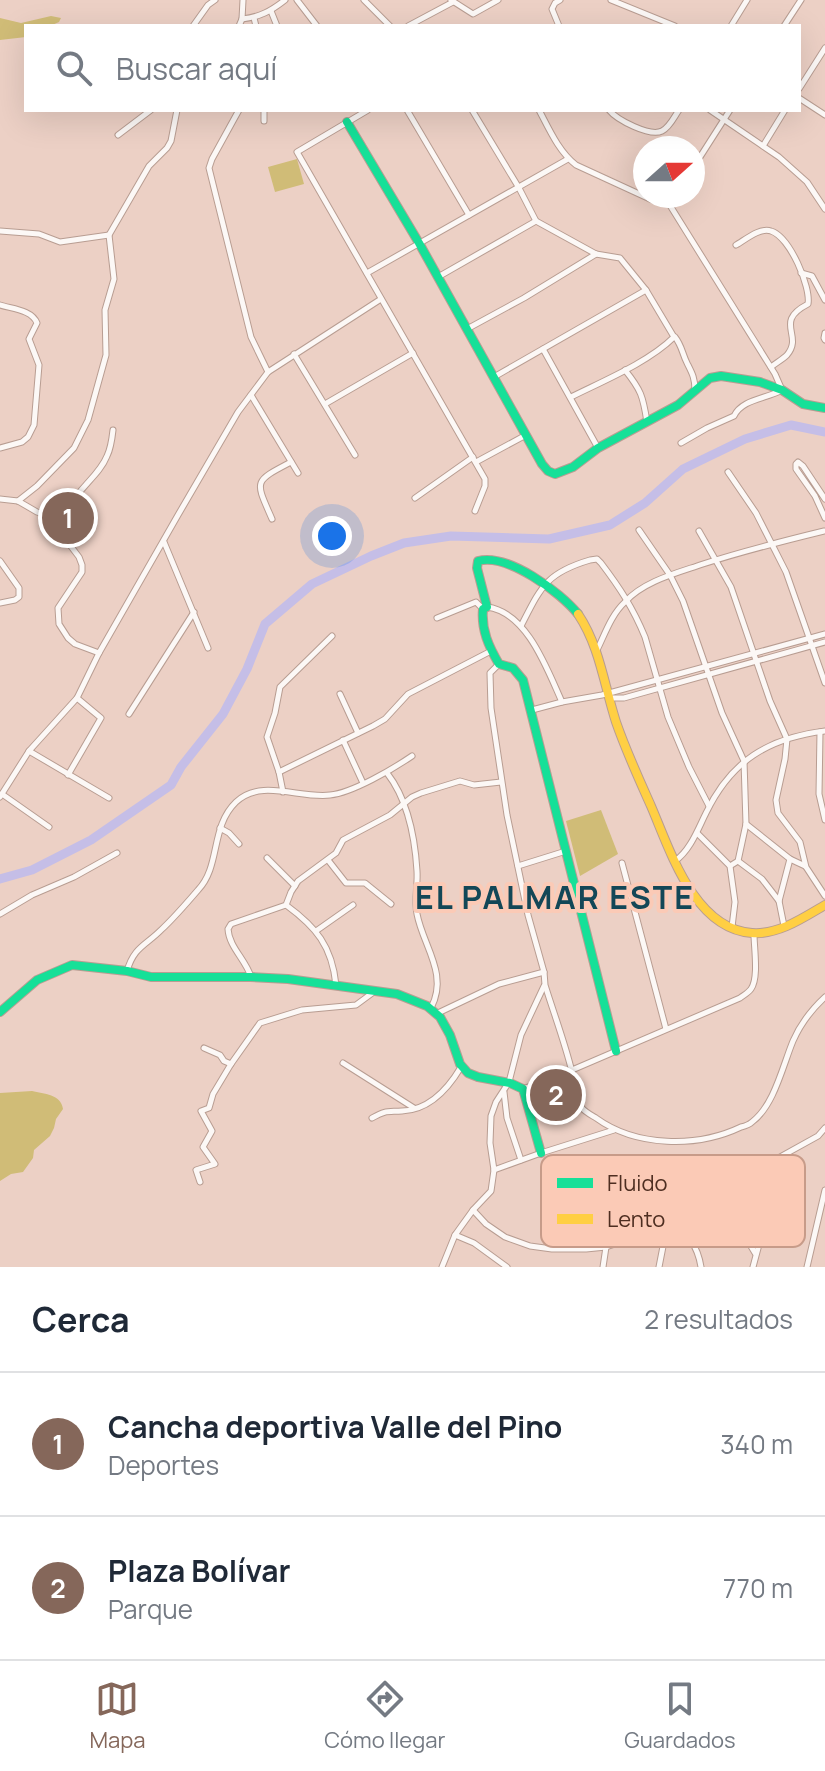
<!DOCTYPE html>
<html lang="es">
<head>
<meta charset="utf-8">
<style>
  :root { --surface:#fff; --page:#f2f2f3; --text:#1f2937; --muted:#747a83; --line:#e0e1e3; --accent:#85675a }
  body { margin:0; font-family:Manrope,sans-serif; background:var(--page); color:var(--text) }
  .compass { position:absolute; left:633px; top:136px; width:72px; height:72px; border-radius:50%; background:var(--surface); box-shadow:0 8px 32px #0002; rotate:69deg }
  .you { position:absolute; left:332px; top:536px; width:28px; height:28px; margin:-20px; border:6px solid #fff; border-radius:50%; background:#1a73e8; box-shadow:0 0 0 12px #1a73e833 }
  .badge { display:grid; place-items:center; width:52px; height:52px; border-radius:50%; background:var(--accent); color:#fff; font-size:26px; font-weight:700 }
  .pin { position:absolute; translate:-50% -50%; border:4px solid #fff; box-shadow:0 2px 8px #0006 }
  .list { margin:0; padding:0; list-style:none }
  h2 { display:flex; justify-content:space-between; align-items:center; height:104px; margin:0; padding:0 32px; font-size:34px }
  h2 small { font-size:26px; font-weight:400; color:var(--muted) }
  .list li { display:grid; grid-template-columns:52px 1fr auto; gap:24px; align-items:center; box-sizing:border-box; height:144px; padding:0 32px; border-top:2px solid var(--line) }
  .list b { display:block; font-size:30px; white-space:nowrap }
  .list p { margin:0; font-size:26px; white-space:nowrap; color:var(--muted) }
  .list em { font-size:26px; font-style:normal; color:var(--muted) }
  .icon { flex:none; width:44px; height:44px; fill:none; stroke:currentColor; stroke-width:2; stroke-linecap:round; stroke-linejoin:round }
  .map { position:relative; flex:none; width:825px; height:1267px; overflow:hidden }
  .search { position:absolute; background:var(--surface); box-shadow:0 8px 32px #0002; left:24px; right:24px; top:24px; height:88px; display:flex; align-items:center; gap:20px; box-sizing:border-box; padding:0 28px; border-radius:0px; color:var(--muted); font-size:30px }
  .sheet { height:392px; background:var(--surface) }
  nav { display:flex; justify-content:space-around; align-items:center; box-sizing:border-box; height:112px; border-top:2px solid var(--line); background:var(--surface); font-size:22px; color:var(--muted) }
  nav a { display:grid; justify-items:center; gap:4px }
  nav .on { color:var(--accent) }
  .map>svg:first-child { display:block }
  .green { fill:#d0bc77 }
  .lines { fill:none; stroke-linecap:round; stroke-linejoin:round }
  .river { stroke:#c5bee7; stroke-width:9 }
  .street-casing { stroke:#b89d92; stroke-width:7 }
  .fast-casing { stroke:#b89d92; stroke-width:10 }
  .slow-casing { stroke:#b89d92; stroke-width:10 }
  .street { stroke:#fcf8f6; stroke-width:5 }
  .fast { stroke:#16e098; stroke-width:8 }
  .slow { stroke:#ffcf43; stroke-width:8 }
  .labels { text-anchor:middle; dominant-baseline:central; stroke-width:8; stroke-linejoin:round; paint-order:stroke }
  .district-label { font-size:32px; font-weight:bold; letter-spacing:2px; fill:#134757; stroke:#fbcab6 }
  .key { fill:#fbcab6; stroke:#c79b89; stroke-width:2 }
  .key-label { font-size:22px; fill:#4e2e21 }
</style>
</head>
<body>
<div class="map">
<svg width="825" height="1267" viewBox="0 0 825 1267">
  <rect width="100%" height="100%" fill="#ecd0c5"/>
  <g class="green">
    <polygon points="51,16 61,18 59,22 50,26 26,26 26,37 0,40 0,18 21,23"/>
    <polygon points="297,159 304,184 275,192 268,167"/>
    <polygon points="601,810 618,854 580,876 566,821"/>
    <path d="M 32,1091 C 44,1094 61,1094 63,1109 L 56,1119 L 54,1128 L 50,1136 L 34,1150 L 33,1158 L 23,1172 L 11,1174 L 0,1181 L 0,1093 Z"/>
  </g>
  <g class="lines">
    <polyline class="river" points="0,879 32,870 91,840 171,785 181,767 223,714 247,669 265,624 312,584 371,556 404,543 451,536 549,539 610,525 645,503 683,469 745,439 791,425 825,432"/>
    <g class="street-casing">
      <g id="street">
        <polyline points="297,0 317,26"/>
        <polyline points="364,0 390,26"/>
        <polyline points="451,0 473,14 498,0"/>
        <polyline points="611,0 675,26"/>
        <polyline points="271,11 277,26"/>
        <polyline points="254,18 256,26"/>
        <path d="M 242,19 C 260,17 271,11 285,0"/>
        <polyline points="193,26 208,5 215,0"/>
        <polyline points="239,26 242,19 243,0"/>
        <polyline points="408,26 453,2"/>
        <polyline points="559,26 552,9 555,3 560,0"/>
        <polyline points="731,26 747,0"/>
        <polyline points="784,26 801,0"/>
        <polyline points="799,89 825,48"/>
        <polyline points="799,98 825,115"/>
        <polyline points="239,110 212,159 209,168 251,337 268,372"/>
        <polyline points="264,110 264,121"/>
        <polyline points="368,110 297,152 485,479 485,486 475,511"/>
        <polyline points="407,110 469,215"/>
        <path d="M 472,110 L 519,188 L 536,221 L 596,254 L 620,258 L 646,290 L 674,337 C 649,362 603,381 571,397"/>
        <path d="M 539,110 C 549,129 559,152 576,165 L 650,199 L 658,201 L 672,196"/>
        <path d="M 609,110 C 617,120 650,137 662,131 C 670,127 674,117 679,110"/>
        <polyline points="710,110 779,157 807,182 825,209"/>
        <polyline points="118,135 151,110"/>
        <polyline points="763,146 785,110"/>
        <polyline points="693,168 730,110"/>
        <path d="M 666,199 L 775,374 L 782,390 C 766,399 742,399 734,416 L 707,428 L 681,443"/>
        <polyline points="0,231 39,234 60,242 109,235"/>
        <path d="M 736,245 C 745,240 760,227 771,231 C 790,237 811,287 808,304 C 773,322 804,335 787,355 C 783,359 776,363 771,367"/>
        <polyline points="367,273 568,159"/>
        <polyline points="801,273 812,276 825,300"/>
        <polyline points="438,277 536,221"/>
        <path d="M 0,305 C 13,309 32,310 37,323 L 29,339 L 39,365 L 34,425 L 28,437 L 22,442 L 0,448"/>
        <polyline points="467,329 524,298 596,254"/>
        <polyline points="825,333 824,338 825,340"/>
        <path d="M 675,337 C 682,346 682,353 687,363 C 692,373 695,378 695,390"/>
        <polyline points="543,349 598,448"/>
        <polyline points="294,354 355,455"/>
        <path d="M 625,370 C 641,390 643,396 647,422"/>
        <polyline points="494,377 646,290"/>
        <polyline points="251,395 298,473"/>
        <polyline points="325,404 413,353"/>
        <polyline points="476,462 526,435"/>
        <polyline points="728,472 756,513 786,572 825,683"/>
        <polyline points="415,498 473,457"/>
        <polyline points="0,499 18,501 37,512 47,515 79,557 82,565 82,572 58,608 59,624 68,638 75,644 99,653"/>
        <polyline points="825,499 803,466 798,462 796,464 796,469 815,496 825,518"/>
        <polyline points="18,501 37,486 74,448 88,420 106,355 105,310 114,279 109,235 149,166 167,148 171,141 177,110"/>
        <path d="M 47,515 L 69,508 C 79,487 99,476 107,456 C 111,448 112,439 113,430"/>
        <path d="M 272,519 C 255,480 253,482 291,462"/>
        <polyline points="639,530 670,575 683,601 722,713 744,761 746,824 738,861 730,866"/>
        <polyline points="699,531 731,587 770,701 787,739 785,759 776,800 778,813 800,842 806,867 825,896"/>
        <polyline points="164,542 208,648"/>
        <polyline points="0,561 19,588 19,597 15,600 0,603"/>
        <path d="M 487,607 C 527,612 547,669 562,702"/>
        <polyline points="437,618 476,602 483,609"/>
        <path d="M 521,626 C 541,587 546,573 590,560 L 597,559 L 601,563 C 620,588 633,608 645,637 L 668,717 L 689,767 L 709,806"/>
        <path d="M 597,650 C 605,634 611,615 625,602 C 644,581 677,573 703,564 C 743,551 783,541 824,531"/>
        <path d="M 499,664 L 490,673 L 491,708 L 507,815 L 528,915 L 544,972 L 545,985 C 554,1014 565,1043 572,1072 C 575,1083 575,1098 581,1107 C 585,1112 591,1115 596,1118 C 636,1147 697,1148 741,1127 C 745,1126 749,1125 752,1122 C 774,1106 783,1065 793,1041 C 800,1025 812,1009 825,997"/>
        <polyline points="340,694 358,733"/>
        <polyline points="610,698 624,698 825,642"/>
        <polyline points="532,710 562,702 602,695 825,634"/>
        <polyline points="129,714 194,612"/>
        <polyline points="820,732 819,794 825,820"/>
        <polyline points="343,740 363,783"/>
        <polyline points="29,751 109,798"/>
        <polyline points="279,772 373,726 385,719 408,694 491,651"/>
        <path d="M 387,773 C 408,800 415,838 417,871 C 418,885 414,900 417,914 C 423,946 449,974 431,1008"/>
        <polyline points="68,775 101,718 77,698"/>
        <polyline points="283,792 279,772 267,737 275,713 280,687 332,636"/>
        <polyline points="2,794 49,827"/>
        <polyline points="0,797 29,751 77,698 99,653 178,515 238,412 268,372 381,299"/>
        <polyline points="746,824 790,859 805,866"/>
        <polyline points="220,828 229,833 239,844"/>
        <polyline points="697,833 730,866 735,902 732,927"/>
        <polyline points="267,858 295,886"/>
        <polyline points="328,860 346,883 365,883 391,904"/>
        <path d="M 675,861 C 690,851 698,829 706,813 C 731,761 768,738 825,731"/>
        <polyline points="738,861 762,879 779,901"/>
        <polyline points="622,863 666,1029"/>
        <polyline points="518,866 566,851"/>
        <path d="M 286,905 C 316,927 332,946 336,985"/>
        <polyline points="0,914 32,895 74,877 117,853"/>
        <polyline points="784,926 779,901 790,859"/>
        <polyline points="316,931 353,905"/>
        <path d="M 127,971 C 134,947 145,946 161,930 C 174,918 186,904 198,890 C 221,866 210,827 236,802 C 261,778 300,799 330,795 C 352,793 393,769 412,756"/>
        <path d="M 251,977 C 246,960 229,947 228,929 L 231,924 L 286,905 L 291,892 L 298,881 L 336,853 L 343,840 L 390,815 L 412,797 L 421,793 L 460,781 L 474,785 L 501,782"/>
        <polyline points="438,1013 499,984 544,972"/>
        <polyline points="204,1048 220,1055 224,1061 231,1064"/>
        <polyline points="343,1063 414,1108"/>
        <path d="M 523,1089 L 572,1070 L 740,998 C 744,995 748,993 751,989 C 759,978 754,948 754,934"/>
        <polyline points="504,1092 507,1118 521,1160"/>
        <path d="M 372,1118 C 387,1110 386,1112 402,1111 C 430,1110 448,1089 461,1067"/>
        <polyline points="494,1170 541,1153 614,1130"/>
        <polyline points="200,1182 196,1170 215,1164 203,1147 212,1131 201,1111 209,1108 213,1094 231,1064 260,1023 302,1010 356,1005 375,991"/>
        <polyline points="715,1193 731,1213 755,1253"/>
        <polyline points="473,1210 486,1224 505,1237 530,1246 552,1249 586,1249 606,1247 657,1230 676,1222 715,1193 818,1136 825,1128"/>
        <path d="M 669,1226 C 688,1230 698,1248 701,1267"/>
        <polyline points="455,1235 474,1243 507,1267"/>
        <polyline points="442,1267 455,1235 473,1210 491,1191 494,1170 490,1143 491,1116 496,1102 509,1082 521,1035 544,986"/>
        <polyline points="603,1267 606,1247"/>
        <polyline points="659,1267 667,1226"/>
        <polyline points="753,1267 782,1158"/>
        <polyline points="807,1267 825,1190"/>
      </g>
    </g>
    <g class="fast-casing">
      <g id="fast">
        <polyline points="347,122 419,243 542,464 548,471 555,474 573,467 598,448 678,405 710,378 721,376 760,382 782,390 803,404 825,408"/>
        <path d="M 578,614 C 560,592 508,553 478,561 L 477,568 L 487,607 L 483,609 C 481,630 489,647 499,664 L 513,668 L 523,680 L 616,1051"/>
        <polyline points="0,1012 37,980 72,965 127,971 151,977 251,977 288,979 397,994 427,1006 440,1017 450,1035 460,1064 468,1073 478,1077 510,1083 523,1089 541,1153"/>
      </g>
    </g>
    <g class="slow-casing">
      <path id="slow" d="M 578,614 C 600,647 604,685 616,722 C 626,751 639,779 651,806 C 670,850 694,929 752,933 C 778,935 803,918 825,905"/>
    </g>
    <use href="#street" class="street"/>
    <use href="#fast" class="fast"/>
    <use href="#slow" class="slow"/>
  </g>
  <g class="labels">
    <g class="district-label">
      <text x="555" y="897">EL PALMAR ESTE</text>
    </g>
  </g>
  <rect x="541" y="1155" width="264" height="92" rx="12" class="key"/>
  <rect x="557" y="1178" width="36" height="10" fill="#16e098"/>
  <rect x="557" y="1214" width="36" height="10" fill="#ffcf43"/>
  <g class="key-label">
    <text x="607" y="1191">Fluido</text>
    <text x="607" y="1227">Lento</text>
  </g>
</svg>
<svg class="compass" viewBox="-18 -18 36 36"><path d="M0-13l5 13h-10z" fill="#e53935"/><path d="M0 13l5-13h-10z" fill="#747a83"/></svg>
<div class="you"></div>
<div class="pin badge" style="left:68px;top:518px">1</div>
<div class="pin badge" style="left:556px;top:1095px">2</div>
<div class="search"><svg class="icon" aria-label="search" viewBox="0 0 24 24"><circle cx="10" cy="10" r="6"/><path d="M15 15l6 6"/></svg>Buscar aquí</div>
</div>
<section class="sheet">
<h2>Cerca<small>2 resultados</small></h2>
<ul class="list">
<li><span class="badge">1</span><div><b>Cancha deportiva Valle del Pino</b><p>Deportes</p></div><em>340 m</em></li>
<li><span class="badge">2</span><div><b>Plaza Bolívar</b><p>Parque</p></div><em>770 m</em></li>
</ul>
</section>
<nav>
<a class="on"><svg class="icon" aria-label="map" viewBox="0 0 24 24"><path d="M3 6l6-2 6 2 6-2v14l-6 2-6-2-6 2zM9 4v14M15 6v14"/></svg>Mapa</a>
<a><svg class="icon" aria-label="directions" viewBox="0 0 24 24"><path d="M12 3l9 9-9 9-9-9zM9 14v-3h6M13 9l2 2-2 2"/></svg>Cómo llegar</a>
<a><svg class="icon" aria-label="saved" viewBox="0 0 24 24"><path d="M7 4h10v16l-5-4-5 4z"/></svg>Guardados</a>
</nav>
</body>
</html>
